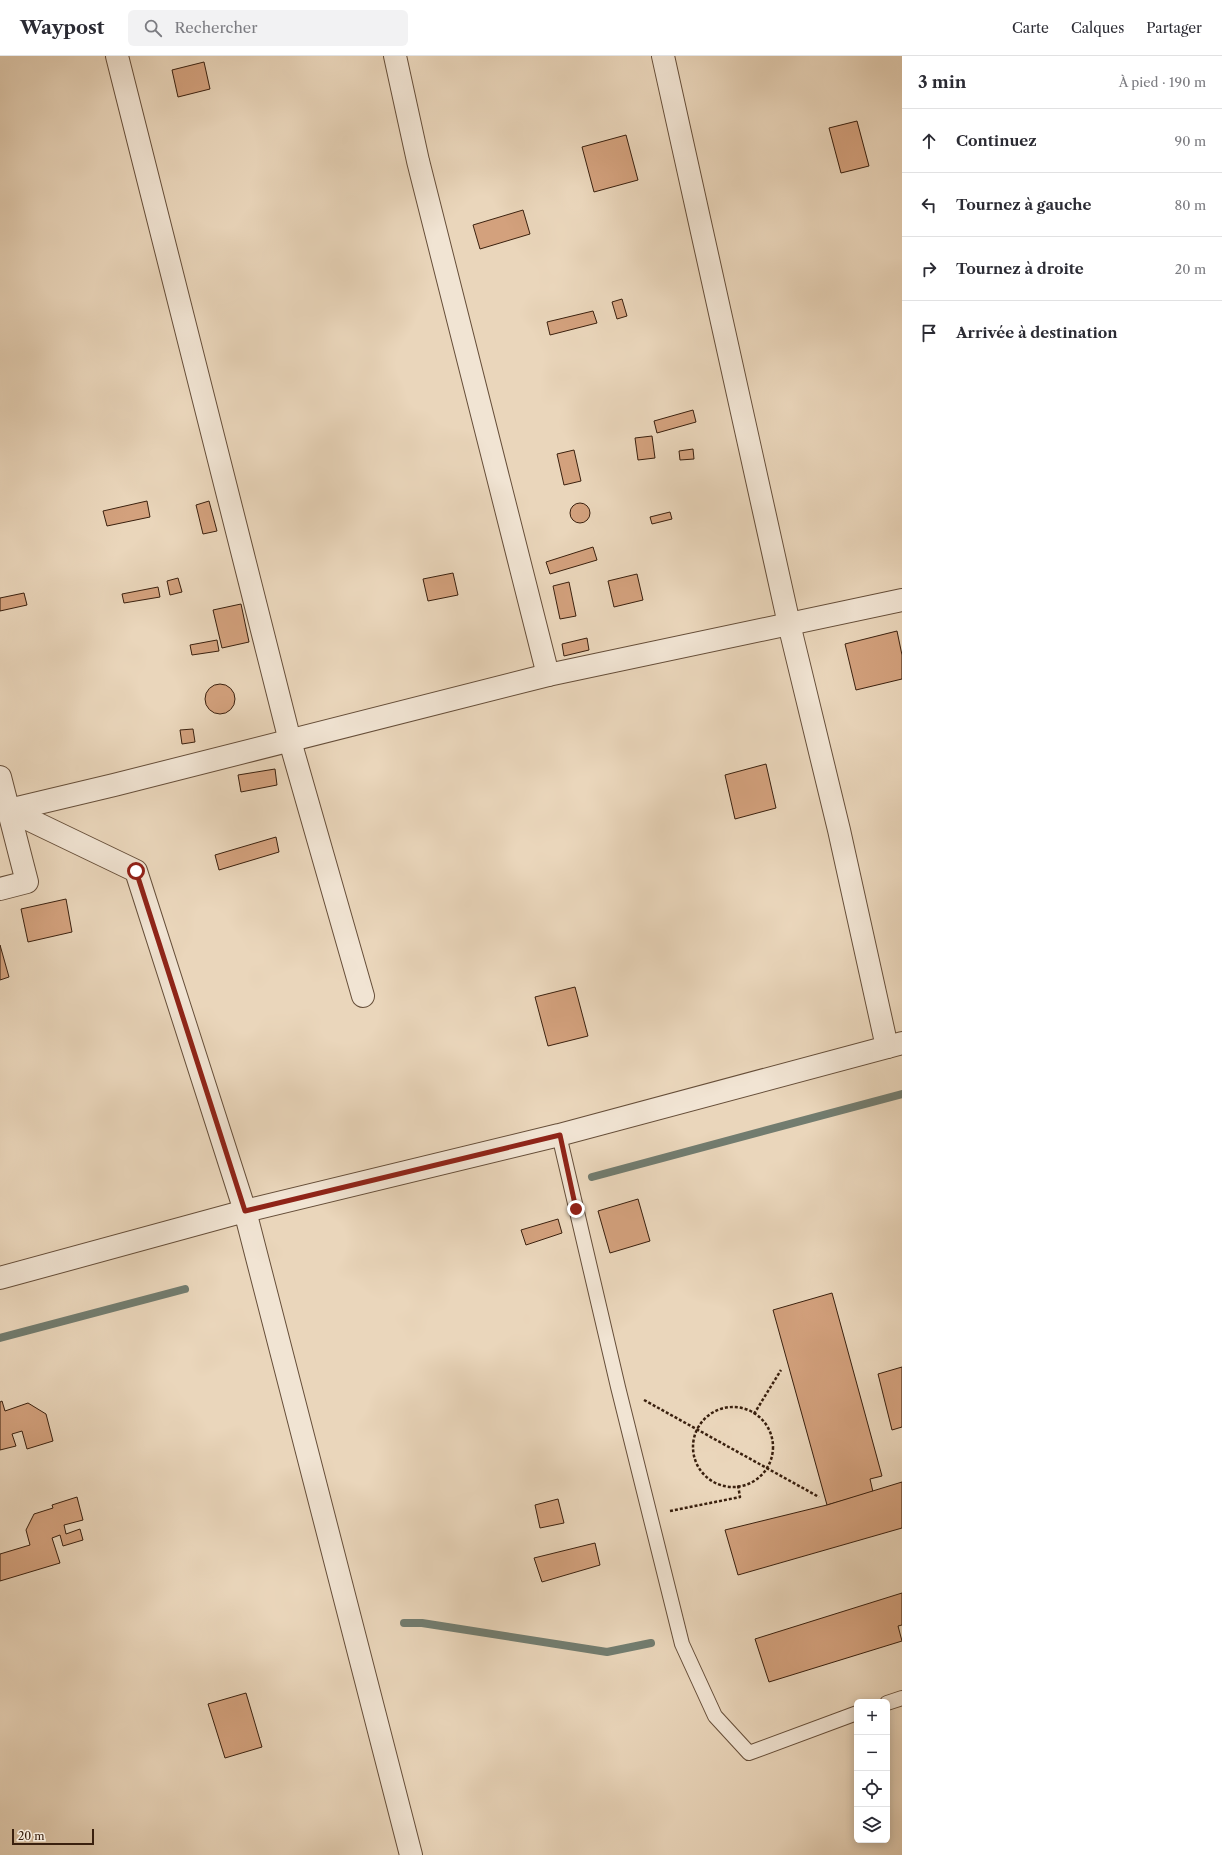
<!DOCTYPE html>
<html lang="fr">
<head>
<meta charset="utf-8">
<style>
  :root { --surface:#fff; --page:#f2f2f3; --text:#2b2b33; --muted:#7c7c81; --line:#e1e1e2 }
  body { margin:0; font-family:"Libre Caslon Text",serif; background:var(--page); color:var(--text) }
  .controls { position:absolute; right:12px; bottom:12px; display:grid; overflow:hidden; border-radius:6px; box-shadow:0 2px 10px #0003 }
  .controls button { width:36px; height:36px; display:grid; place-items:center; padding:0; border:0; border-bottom:1px solid var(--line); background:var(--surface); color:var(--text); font:20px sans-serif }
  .scale { position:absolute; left:12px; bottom:10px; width:82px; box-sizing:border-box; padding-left:4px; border:2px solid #3a200e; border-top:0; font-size:11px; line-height:14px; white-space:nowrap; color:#3a200e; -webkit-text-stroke:3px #f1e4d3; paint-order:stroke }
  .stop { position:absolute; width:12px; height:12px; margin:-9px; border:3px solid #8f2418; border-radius:50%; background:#fff }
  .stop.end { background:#8f2418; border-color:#fff; box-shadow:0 1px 4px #0008 }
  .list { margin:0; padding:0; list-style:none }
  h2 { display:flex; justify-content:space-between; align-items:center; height:52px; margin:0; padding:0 16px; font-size:17px }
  h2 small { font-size:13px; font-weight:400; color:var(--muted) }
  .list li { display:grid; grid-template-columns:26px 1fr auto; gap:12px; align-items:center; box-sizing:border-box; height:64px; padding:0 16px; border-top:1px solid var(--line) }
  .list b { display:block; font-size:15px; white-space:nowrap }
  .list em { font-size:13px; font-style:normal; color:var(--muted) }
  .icon { flex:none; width:22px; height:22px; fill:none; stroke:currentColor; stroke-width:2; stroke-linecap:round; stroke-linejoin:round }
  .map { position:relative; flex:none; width:902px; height:1799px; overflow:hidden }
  header { display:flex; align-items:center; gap:24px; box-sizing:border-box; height:56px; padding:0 20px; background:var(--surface); border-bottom:1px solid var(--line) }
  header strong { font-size:19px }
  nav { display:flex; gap:22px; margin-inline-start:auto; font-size:14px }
  .search { width:280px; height:36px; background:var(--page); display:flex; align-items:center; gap:10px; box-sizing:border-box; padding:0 14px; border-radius:6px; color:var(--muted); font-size:15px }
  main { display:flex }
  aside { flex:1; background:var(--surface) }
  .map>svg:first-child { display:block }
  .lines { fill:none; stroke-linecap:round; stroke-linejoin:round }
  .stream { stroke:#727c6f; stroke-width:8 }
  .building { fill:#d3a17d; stroke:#3a200e }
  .service-casing { stroke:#664e39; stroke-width:16 }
  .minor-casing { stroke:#664e39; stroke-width:24 }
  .tertiary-casing { stroke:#664e39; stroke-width:24 }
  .path { stroke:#3a200e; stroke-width:2.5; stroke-dasharray:3 2; stroke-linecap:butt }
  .service { stroke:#f1e4d3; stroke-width:14 }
  .minor { stroke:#f1e4d3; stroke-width:22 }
  .tertiary { stroke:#f1e4d3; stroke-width:22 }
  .route { stroke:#8f2418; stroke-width:5 }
</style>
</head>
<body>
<header>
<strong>Waypost</strong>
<div class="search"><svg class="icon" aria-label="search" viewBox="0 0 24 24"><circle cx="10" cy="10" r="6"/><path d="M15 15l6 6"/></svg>Rechercher</div>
<nav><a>Carte</a><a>Calques</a><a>Partager</a></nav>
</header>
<main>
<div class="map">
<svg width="902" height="1799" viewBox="0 0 902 1799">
  <rect width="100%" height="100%" fill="#ead6bb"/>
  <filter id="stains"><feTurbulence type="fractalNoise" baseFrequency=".005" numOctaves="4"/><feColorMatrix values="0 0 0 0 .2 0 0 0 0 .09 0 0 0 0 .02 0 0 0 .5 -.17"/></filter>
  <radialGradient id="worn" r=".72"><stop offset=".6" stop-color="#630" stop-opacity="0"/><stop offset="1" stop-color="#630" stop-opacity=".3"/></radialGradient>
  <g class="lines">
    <g class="stream">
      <polyline points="592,1121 902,1038"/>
      <polyline points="0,1282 185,1233"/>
      <polyline points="404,1567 422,1567 607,1596 651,1587"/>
    </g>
  </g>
  <g class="building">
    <polygon points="204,6 210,33 178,41 172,14"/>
    <polygon points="857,65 869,110 841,117 829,72"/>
    <polygon points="626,79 638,124 594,136 582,91"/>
    <polygon points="523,154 530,178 480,193 473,169"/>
    <polygon points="622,243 627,260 617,263 612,246"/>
    <polygon points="593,255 597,267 550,279 547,266"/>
    <polygon points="693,354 696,366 657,377 654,365"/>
    <polygon points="652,380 655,402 638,404 635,382"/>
    <polygon points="693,393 694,403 680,404 679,395"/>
    <polygon points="574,394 581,425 564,429 557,398"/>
    <polygon points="147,445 150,461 107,470 103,455"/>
    <polygon points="209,445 217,475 203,478 196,449"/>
    <circle cx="580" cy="457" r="10"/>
    <polygon points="670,456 672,463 652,468 650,461"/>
    <polygon points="593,491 597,504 550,518 546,506"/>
    <polygon points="453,517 458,539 428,545 423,523"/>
    <polygon points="637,518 643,544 614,551 608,525"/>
    <polygon points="178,522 182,536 170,539 167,525"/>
    <polygon points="569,526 576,560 560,563 553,530"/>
    <polygon points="158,531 160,541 124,547 122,538"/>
    <polygon points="24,537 27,549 0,555 0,542"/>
    <polygon points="241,548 249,586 222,592 213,554"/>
    <polygon points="897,575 902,599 902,623 856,634 845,588"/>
    <polygon points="587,582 589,594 564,600 562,588"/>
    <polygon points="217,584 219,595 192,599 190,589"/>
    <circle cx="220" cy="643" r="15"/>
    <polygon points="193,673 195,686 182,688 180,674"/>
    <polygon points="766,708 776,752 735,763 725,719"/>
    <polygon points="275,713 277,729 241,736 238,719"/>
    <polygon points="276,781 279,796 219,814 215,799"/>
    <polygon points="66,843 72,876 28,886 21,853"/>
    <polygon points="0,889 9,921 0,924"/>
    <polygon points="575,931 588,980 548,990 535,941"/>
    <polygon points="638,1143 650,1185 610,1197 598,1155"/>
    <polygon points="558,1163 562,1177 526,1189 521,1174"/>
    <polygon points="832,1237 882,1420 870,1423 873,1436 827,1449 773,1254"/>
    <polygon points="902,1311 902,1371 892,1374 878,1318"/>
    <polygon points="2,1345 5,1355 28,1347 46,1358 53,1385 27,1393 22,1375 12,1378 16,1390 0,1394 0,1346"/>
    <polygon points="902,1426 902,1472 738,1519 725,1474 827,1449"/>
    <polygon points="77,1441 83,1464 64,1469 66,1478 80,1473 83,1484 63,1490 60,1479 52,1482 60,1507 0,1525 0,1498 30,1489 26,1474 34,1458 53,1452 52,1449"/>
    <polygon points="558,1443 564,1467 540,1472 535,1449"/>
    <polygon points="595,1487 600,1509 542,1526 534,1502"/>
    <polygon points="902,1537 902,1569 898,1570 902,1585 769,1626 755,1583"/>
    <polygon points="246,1637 262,1691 225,1702 208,1648"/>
  </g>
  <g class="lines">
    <g class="service-casing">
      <g id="service">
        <polyline points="559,1079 618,1331 682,1588 715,1660 749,1697 857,1657"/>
        <polyline points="887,1647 902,1642"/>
      </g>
    </g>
    <g class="minor-casing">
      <g id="minor">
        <polyline points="117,0 290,685 363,940"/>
        <polyline points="395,0 418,105 548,619"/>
        <polyline points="663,0 789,568 839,774 887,991"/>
        <polyline points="0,721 27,826 0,833"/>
        <polyline points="9,754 114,729 548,619 902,544"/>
        <polyline points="9,754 136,815 245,1155"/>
      </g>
    </g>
    <g class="tertiary-casing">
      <g id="tertiary">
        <polyline points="245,1155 411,1799"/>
        <polyline points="0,1222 245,1155 559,1079 902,987"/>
      </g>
    </g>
    <g class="path">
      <polyline points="644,1344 819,1441"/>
      <circle cx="733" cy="1391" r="40"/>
      <polyline points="754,1358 781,1314"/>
      <polyline points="670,1455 740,1441 738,1429"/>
    </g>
    <use href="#service" class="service"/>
    <use href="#minor" class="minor"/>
    <use href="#tertiary" class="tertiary"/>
  </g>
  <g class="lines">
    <polyline class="route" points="136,815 245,1155 560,1079 576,1153"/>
  </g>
  <rect width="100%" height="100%" filter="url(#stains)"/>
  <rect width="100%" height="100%" fill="url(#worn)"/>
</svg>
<div class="controls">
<button>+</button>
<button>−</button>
<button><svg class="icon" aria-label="locate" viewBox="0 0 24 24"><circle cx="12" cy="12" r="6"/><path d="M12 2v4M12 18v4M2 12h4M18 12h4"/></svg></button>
<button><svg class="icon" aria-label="layers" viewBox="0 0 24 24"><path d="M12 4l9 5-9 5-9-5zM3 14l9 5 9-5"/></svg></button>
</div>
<div class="scale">20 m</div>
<div class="stop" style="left:136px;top:815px"></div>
<div class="stop end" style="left:576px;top:1153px"></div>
</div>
<aside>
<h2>3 min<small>À pied · 190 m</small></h2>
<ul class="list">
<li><svg class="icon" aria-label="ahead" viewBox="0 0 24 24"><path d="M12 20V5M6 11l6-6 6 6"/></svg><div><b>Continuez</b></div><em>90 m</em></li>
<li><svg class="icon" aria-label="left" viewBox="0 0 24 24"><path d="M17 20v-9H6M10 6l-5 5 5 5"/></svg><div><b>Tournez à gauche</b></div><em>80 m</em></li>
<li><svg class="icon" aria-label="right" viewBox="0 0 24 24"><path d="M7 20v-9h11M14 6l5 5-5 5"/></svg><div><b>Tournez à droite</b></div><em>20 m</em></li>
<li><svg class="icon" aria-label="arrive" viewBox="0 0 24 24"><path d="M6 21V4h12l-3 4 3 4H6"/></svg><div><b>Arrivée à destination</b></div></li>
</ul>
</aside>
</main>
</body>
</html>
